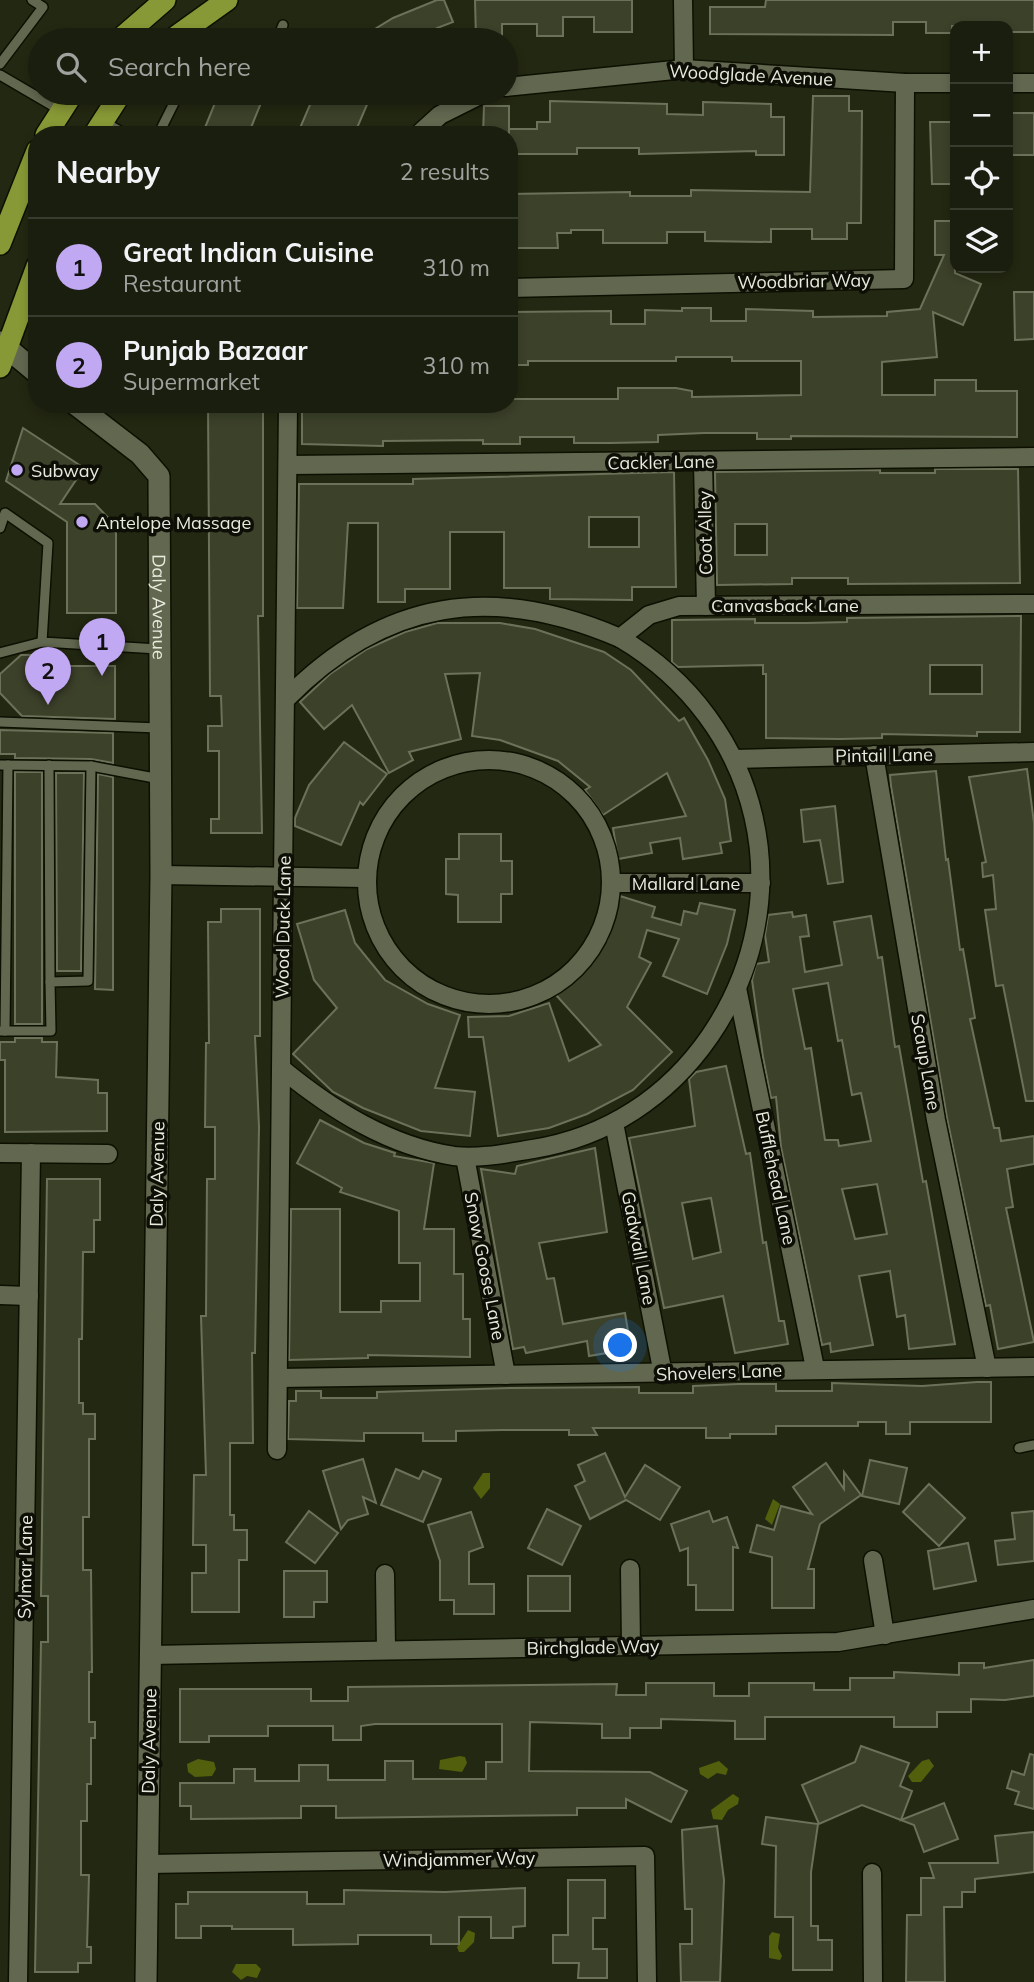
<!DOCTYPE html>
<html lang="en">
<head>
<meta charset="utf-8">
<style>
  :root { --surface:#1a1e0e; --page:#232717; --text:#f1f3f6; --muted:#9fa29e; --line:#383c2e; --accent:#c1a8f3 }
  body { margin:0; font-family:Mulish,sans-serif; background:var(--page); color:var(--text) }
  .controls { position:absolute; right:21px; top:21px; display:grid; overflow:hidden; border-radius:14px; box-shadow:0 4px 10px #0003 }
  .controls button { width:63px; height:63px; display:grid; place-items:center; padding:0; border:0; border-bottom:2px solid var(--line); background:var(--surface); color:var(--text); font:35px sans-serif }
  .you { position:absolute; left:621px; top:1346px; width:24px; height:24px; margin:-18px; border:5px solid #fff; border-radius:50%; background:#1a73e8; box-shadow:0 0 0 10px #1a73e833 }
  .badge { display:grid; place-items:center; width:46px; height:46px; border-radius:50%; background:var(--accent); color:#111; font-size:23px; font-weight:700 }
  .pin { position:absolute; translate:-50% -58px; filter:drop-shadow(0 2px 4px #0008) }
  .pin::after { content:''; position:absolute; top:37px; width:24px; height:21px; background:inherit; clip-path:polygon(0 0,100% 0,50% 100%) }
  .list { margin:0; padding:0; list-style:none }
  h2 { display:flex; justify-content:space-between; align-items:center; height:91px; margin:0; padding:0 28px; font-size:30px }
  h2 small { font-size:23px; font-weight:400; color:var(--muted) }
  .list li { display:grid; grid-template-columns:46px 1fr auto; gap:21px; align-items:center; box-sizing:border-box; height:98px; padding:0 28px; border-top:2px solid var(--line) }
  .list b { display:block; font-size:26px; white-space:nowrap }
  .list p { margin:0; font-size:23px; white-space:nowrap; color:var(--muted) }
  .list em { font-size:23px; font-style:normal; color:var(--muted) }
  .icon { flex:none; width:38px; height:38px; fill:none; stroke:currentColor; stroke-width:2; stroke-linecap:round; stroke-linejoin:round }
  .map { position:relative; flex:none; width:1034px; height:1982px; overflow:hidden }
  .search { position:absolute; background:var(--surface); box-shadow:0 4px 10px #0003; left:28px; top:28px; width:490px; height:77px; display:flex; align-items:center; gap:18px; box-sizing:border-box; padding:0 24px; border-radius:38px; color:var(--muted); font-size:26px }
  .panel { position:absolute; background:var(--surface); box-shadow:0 4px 10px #0003; left:28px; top:126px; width:490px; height:287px; border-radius:28px }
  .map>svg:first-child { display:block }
  .water { fill:#525f0c }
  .building { fill:#3c412a; stroke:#6c7259; stroke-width:2; fill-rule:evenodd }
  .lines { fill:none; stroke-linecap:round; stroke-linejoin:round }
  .lane-casing { stroke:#0d1000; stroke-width:12 }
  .street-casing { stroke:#0d1000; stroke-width:21 }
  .secondary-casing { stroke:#0d1000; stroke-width:24 }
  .primary-casing { stroke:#0d1000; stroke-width:24 }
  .lane { stroke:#626850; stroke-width:9 }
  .street { stroke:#626850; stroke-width:18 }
  .secondary { stroke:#626850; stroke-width:21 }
  .primary { stroke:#879836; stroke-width:21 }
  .poi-dot { fill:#c1a8f3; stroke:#0d0f06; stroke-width:2.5 }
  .labels { text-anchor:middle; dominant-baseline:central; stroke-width:7; stroke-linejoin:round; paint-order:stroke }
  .street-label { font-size:18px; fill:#e7eadc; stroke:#0d0f06 }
  .poi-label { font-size:18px; fill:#e7eadc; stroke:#0d0f06; text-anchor:start }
</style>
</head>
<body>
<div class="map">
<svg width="1034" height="1982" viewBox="0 0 1034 1982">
  <rect width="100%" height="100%" fill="#232812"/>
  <g class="water">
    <polygon points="483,1473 490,1473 490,1488 481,1499 473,1488"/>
    <polygon points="773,1499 780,1504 772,1525 765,1519"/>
    <polygon points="460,1756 465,1757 467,1763 462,1772 439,1769 440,1760"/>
    <polygon points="198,1759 214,1762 216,1769 212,1776 195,1777 188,1772 187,1764"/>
    <polygon points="929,1759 934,1766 921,1782 912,1782 908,1776 922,1761"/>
    <polygon points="719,1761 728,1769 726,1775 717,1773 708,1779 700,1774 699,1768"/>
    <polygon points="733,1794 739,1798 738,1804 728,1810 722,1820 713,1819 711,1810"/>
    <polygon points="468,1930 475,1933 474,1942 464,1952 459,1952 457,1947"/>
    <polygon points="772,1932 780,1934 778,1948 782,1956 780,1960 769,1958 769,1936"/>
    <polygon points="236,1964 256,1964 261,1969 257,1978 247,1976 241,1980 232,1972"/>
  </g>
  <g class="building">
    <polygon points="437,0 444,0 453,22 437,28 442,40 357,40 393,18"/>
    <polygon points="475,0 632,0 632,32 594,32 594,17 563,17 563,36 537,36 537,24 502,24 502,39 476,39"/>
    <polygon points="766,0 1034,0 1034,32 1008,32 1008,26 952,26 952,33 926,33 926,22 893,22 893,35 710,34 710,7 765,7"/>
    <polygon points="219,93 250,93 263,98 248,135 202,135"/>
    <polygon points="315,93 372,93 354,135 297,135"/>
    <polygon points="813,96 849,96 849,111 862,111 861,223 847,223 847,239 812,239 812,229 771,229 771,242 705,241 705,232 667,232 667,243 603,243 603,230 571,230 571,233 557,233 558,248 509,248 509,194 630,192 630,196 691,196 691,190 810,192"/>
    <polygon points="550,101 667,104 667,114 703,115 703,102 771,104 771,117 784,117 784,155 756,155 756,151 639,154 639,148 577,148 577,154 509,154 509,129 537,129 537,122 550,122"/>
    <polygon points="484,106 509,106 509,135 483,135"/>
    <rect x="1008" y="113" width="26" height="42"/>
    <polygon points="930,122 955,122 955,184 932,184"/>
    <polygon points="935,221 955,221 955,273 981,284 963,325 933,312 937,357 882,362 882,395 935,395 935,380 976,380 976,391 1017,391 1017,437 791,436 791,439 757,439 757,433 704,433 658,435 658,442 610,443 574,443 574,437 520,437 520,444 483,444 483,440 383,441 383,446 302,444 302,404 509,404 509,399 618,399 618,388 676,388 692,391 692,397 801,395 801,361 732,361 732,357 676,357 676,361 528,361 528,365 509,365 509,312 611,311 611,324 645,324 645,310 682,311 682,308 711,308 711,321 746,321 746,309 813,311 813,317 887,316 887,312 920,309 944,255 935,255"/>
    <polygon points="1014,292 1034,292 1034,339 1015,340"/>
    <polygon points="208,404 263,404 263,616 258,616 262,833 211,833 211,819 219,819 219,751 208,751 208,726 222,726 221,696 210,696"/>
    <polygon points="23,428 84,468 60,504 95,504 116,526 116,613 67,613 67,522 6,481"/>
    <path d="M 935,469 L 1018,469 L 1020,583 L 848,584 L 848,578 L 792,578 L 792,584 L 717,585 L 715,472 L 880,470 L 880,473 L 935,473 ZM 735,524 L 767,524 L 767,555 L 735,555 Z"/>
    <path d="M 674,472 L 676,587 L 632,587 L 632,600 L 550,599 L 550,588 L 504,588 L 504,532 L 450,532 L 450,589 L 405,589 L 405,602 L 378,602 L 378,523 L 348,523 L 343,608 L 297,608 L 299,484 L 413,484 L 413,479 ZM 589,517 L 639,517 L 639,547 L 589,547 Z"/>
    <path d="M 1021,616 L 1020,732 L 977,732 L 977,736 L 882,734 L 882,738 L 840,739 L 766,738 L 766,674 L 763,674 L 763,665 L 678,667 L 672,662 L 672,620 L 755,619 L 755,623 L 807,623 L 847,622 L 847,618 ZM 930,665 L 982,665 L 982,694 L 930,694 Z"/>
    <polygon points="437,623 500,623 535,629 604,652 631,670 679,721 684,718 708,760 725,799 731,841 720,843 722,853 683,859 680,838 650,843 652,853 618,859 613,828 686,816 667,773 603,815 585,790 590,787 558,761 500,740 472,736 480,673 445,674 461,739 409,752 413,760 389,773 352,705 324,729 300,702 330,674 367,649 405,632"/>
    <polygon points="21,655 33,655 52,674 60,666 115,666 115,719 22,716 0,693 0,674"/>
    <polygon points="0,730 113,733 113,763 91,759 15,758 15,754 0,754"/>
    <polygon points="344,742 387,774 363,805 360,802 341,845 295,826 295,818 309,785"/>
    <polygon points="1027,769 1034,823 1034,1101 1026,1101 1003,985 996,986 985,910 996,909 993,875 983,877 982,863 986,862 969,777"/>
    <polygon points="936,771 946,860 948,859 960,950 963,949 975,1018 970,1019 994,1128 999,1128 1001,1141 1034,1136 1034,1164 1007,1169 1013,1207 1006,1208 1034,1342 998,1349 990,1305 986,1306 947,1118 891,786 890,775"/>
    <rect x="15" y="772" width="27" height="252"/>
    <polygon points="56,773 84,773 81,971 57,971"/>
    <polygon points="98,774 113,777 113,990 95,989"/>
    <polygon points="835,806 843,882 828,884 820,840 804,842 801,810"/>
    <polygon points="459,834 501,834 501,861 512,861 512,894 501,894 501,922 458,922 458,895 446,894 446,859 459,859"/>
    <polygon points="620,896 655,907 652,917 681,925 684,911 697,914 700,903 735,910 727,944 707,994 663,976 679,939 647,930 639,957 651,963 627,1007 672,1052 633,1090 587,1114 549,1128 498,1136 483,1037 469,1037 468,1017 509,1016 549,1003 569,1061 601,1045 556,995 588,966 604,938 607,940"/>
    <polygon points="221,909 260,909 260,1036 255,1036 259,1127 255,1353 252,1353 253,1443 230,1443 230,1515 234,1515 234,1530 247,1530 247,1560 239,1560 239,1612 192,1612 192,1573 206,1573 206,1545 193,1545 194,1475 206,1475 201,1316 206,1316 207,1179 215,1179 215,1127 205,1127 206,1043 209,1043 208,922 221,922"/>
    <polygon points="345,910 355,943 385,980 428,1004 460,1015 435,1088 475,1092 470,1136 421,1131 363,1108 333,1092 293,1054 337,1008 314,980 297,924"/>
    <path d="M 792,912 L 793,917 L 806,915 L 809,936 L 800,937 L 805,972 L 842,965 L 834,922 L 871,916 L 878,958 L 882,957 L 895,1047 L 899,1046 L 923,1182 L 926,1181 L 955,1344 L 909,1349 L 905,1315 L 897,1317 L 890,1271 L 859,1276 L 873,1345 L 831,1352 L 830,1343 L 822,1345 L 781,1147 L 776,1097 L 771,1098 L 763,1057 L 752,980 L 756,964 L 769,962 L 765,935 L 768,915 ZM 828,983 L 838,1041 L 842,1040 L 852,1095 L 861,1093 L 871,1141 L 839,1146 L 838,1140 L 825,1140 L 811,1048 L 805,1049 L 793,989 ZM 877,1184 L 887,1234 L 855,1239 L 842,1189 Z"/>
    <polygon points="15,1038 42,1038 42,1042 57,1042 56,1077 98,1080 98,1093 107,1093 107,1131 5,1132 5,1060 0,1060 0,1042 15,1042"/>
    <path d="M 726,1066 L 746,1154 L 750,1153 L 763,1243 L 766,1242 L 779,1321 L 784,1321 L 788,1344 L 735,1353 L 723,1296 L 664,1308 L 629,1138 L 695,1126 L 689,1079 L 696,1072 ZM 711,1198 L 721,1252 L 693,1259 L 682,1203 Z"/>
    <polygon points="320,1120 364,1143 395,1153 394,1156 434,1163 424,1229 454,1229 454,1274 463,1274 463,1319 470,1319 470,1357 368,1355 368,1358 289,1360 291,1209 340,1209 340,1312 381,1312 381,1301 420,1301 420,1263 399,1263 399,1211 340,1192 342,1188 297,1163"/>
    <polygon points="595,1148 607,1232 539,1243 547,1279 554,1278 563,1324 625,1313 631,1349 589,1356 587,1341 526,1353 524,1347 513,1349 481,1169 515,1174 517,1166"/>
    <polygon points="47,1179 100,1179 100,1220 94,1220 94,1252 83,1252 82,1339 79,1339 79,1403 83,1403 83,1414 95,1414 95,1439 89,1439 89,1517 83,1517 83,1570 91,1570 92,1672 89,1672 89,1722 95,1722 95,1738 91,1738 91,1784 87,1784 87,1821 81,1821 81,1875 89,1875 87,1947 91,1947 91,1963 78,1963 78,1972 35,1972 41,1642 48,1642 48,1596 41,1596"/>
    <polygon points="977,1382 991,1382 991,1422 910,1422 910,1434 886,1434 886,1422 858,1422 858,1426 776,1426 776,1434 730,1434 730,1438 706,1438 706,1428 593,1428 597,1435 569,1435 569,1430 502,1430 456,1431 456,1441 423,1441 423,1433 364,1433 364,1441 288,1439 289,1401 296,1401 296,1391 321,1391 321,1398 377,1398 377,1392 510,1388 639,1387 639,1393 693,1393 693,1386 739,1384 776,1384 776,1391 832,1391 832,1383 922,1386"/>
    <polygon points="605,1453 625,1497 645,1465 680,1487 660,1520 626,1500 590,1519 575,1486 585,1481 578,1465"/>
    <polygon points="363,1459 376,1503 363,1497 368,1514 348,1520 341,1529 323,1471"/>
    <polygon points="870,1460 907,1468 899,1504 862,1496"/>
    <polygon points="826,1463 844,1489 844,1472 861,1495 820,1524 808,1569 814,1569 814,1608 772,1608 772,1557 750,1552 757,1525 774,1530 781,1506 812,1514 793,1487"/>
    <polygon points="396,1469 419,1479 423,1471 441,1479 423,1522 381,1505"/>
    <polygon points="929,1484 965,1518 939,1546 903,1512"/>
    <polygon points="547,1509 581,1526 562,1565 528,1548"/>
    <polygon points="309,1511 338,1533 315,1563 286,1542"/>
    <polygon points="709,1511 713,1522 727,1517 738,1548 733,1547 733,1610 696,1610 696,1585 688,1585 688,1548 680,1551 671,1524"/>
    <polygon points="1034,1511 1034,1561 998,1565 995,1541 1015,1539 1012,1513"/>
    <polygon points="471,1512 483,1547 469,1552 469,1584 494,1584 494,1614 454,1614 454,1600 440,1600 440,1561 428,1525"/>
    <polygon points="968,1543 976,1581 934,1589 928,1551"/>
    <polygon points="284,1571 327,1571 327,1602 314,1602 314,1617 284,1617"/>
    <rect x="528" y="1576" width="42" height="35"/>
    <polygon points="1034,1660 1034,1696 1005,1700 971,1699 971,1712 937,1712 937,1727 894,1727 894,1717 765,1717 765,1739 735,1739 735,1721 661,1719 661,1728 630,1728 630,1738 602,1738 602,1724 530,1722 529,1771 650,1772 687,1791 671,1822 626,1799 626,1808 577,1808 577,1815 336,1818 336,1806 301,1806 301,1818 191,1819 191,1806 180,1806 180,1783 234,1783 234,1769 255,1769 255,1781 299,1781 299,1765 328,1765 328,1780 385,1780 385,1761 413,1761 413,1779 486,1779 486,1762 502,1762 502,1724 375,1724 361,1726 361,1740 333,1740 333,1726 268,1726 268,1736 209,1736 209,1742 180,1742 180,1689 311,1689 311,1701 348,1701 348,1687 617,1684 616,1695 646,1695 646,1683 714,1683 714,1696 749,1696 749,1683 814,1683 814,1690 850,1690 850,1678 894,1678 894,1672 959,1675 959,1663 984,1663 984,1668"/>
    <polygon points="861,1746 909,1763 900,1786 912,1791 901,1820 944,1803 958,1839 924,1852 914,1825 862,1805 819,1824 802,1785 855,1762"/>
    <polygon points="1030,1754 1034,1755 1034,1809 1015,1804 1019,1792 1007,1788 1012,1771 1024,1775"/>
    <polygon points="766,1817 818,1824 811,1872 811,1926 818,1926 818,1940 832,1940 832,1970 793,1970 793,1917 775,1917 776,1846 762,1844"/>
    <polygon points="717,1826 724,1880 720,1982 681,1982 680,1944 692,1944 692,1909 685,1909 682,1830"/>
    <polygon points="1034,1832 1034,1872 975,1879 975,1892 962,1892 962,1907 944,1907 945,1982 906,1982 907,1915 921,1915 921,1878 934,1878 929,1863 998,1863 995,1836"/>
    <polygon points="568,1880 605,1880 605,1918 593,1918 593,1949 607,1949 607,1978 578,1978 579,1963 553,1963 553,1935 568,1935"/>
    <polygon points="525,1888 525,1926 513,1927 513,1938 491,1938 491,1917 459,1917 459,1944 431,1944 431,1935 358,1935 358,1944 293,1945 293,1929 232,1929 232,1926 201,1926 201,1938 176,1938 176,1904 188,1904 188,1892 307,1892 307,1904 344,1904 344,1890 445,1892"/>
  </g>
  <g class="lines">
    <g class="lane-casing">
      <g id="lane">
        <polyline points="277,40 283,25"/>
        <polyline points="0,64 43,7 32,0"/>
        <polyline points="0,75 60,110"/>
        <polyline points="102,121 127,135"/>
        <polyline points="158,135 179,93"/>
        <polyline points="0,528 5,513 48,543 42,642 158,649"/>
        <polyline points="0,653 42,642"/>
        <polyline points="0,722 159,728"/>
        <polyline points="0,765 91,766 160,779"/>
        <polyline points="49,765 50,982"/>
        <polyline points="0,1031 51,1031 50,982 88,981 91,766"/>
        <polyline points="5,1031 8,765"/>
        <polyline points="1019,1448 1034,1445"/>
      </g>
    </g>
    <g class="street-casing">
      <g id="street">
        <polyline points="683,0 684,69"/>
        <polyline points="1008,83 1034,83"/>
        <polyline points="506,87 684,69 905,83 955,83"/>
        <polyline points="418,135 440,115 484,93"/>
        <polyline points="509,288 904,279 905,83"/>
        <polyline points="703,461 706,606"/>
        <polyline points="289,465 1034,457"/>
        <path d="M 286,699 C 384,599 493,583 620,638 L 649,615 L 679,606 L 1034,604"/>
        <polyline points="874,755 936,1120 987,1368"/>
        <polyline points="734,759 1034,752"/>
        <circle cx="489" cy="882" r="122"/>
        <polyline points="161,875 366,878"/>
        <polyline points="612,883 761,883"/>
        <polyline points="737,988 815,1368"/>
        <path d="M 282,1069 C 332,1110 389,1146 454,1156 C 480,1159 508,1153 533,1149 C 607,1137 668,1097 710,1036 C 804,898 762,722 620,638"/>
        <polyline points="614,1123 663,1374"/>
        <polyline points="0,1153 108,1154"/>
        <polyline points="465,1157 506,1375"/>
        <polyline points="0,1295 29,1296"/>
        <polyline points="278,1378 1034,1367"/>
        <polyline points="277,1450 288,404"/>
        <polyline points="873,1560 885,1635"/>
        <polyline points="630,1569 631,1646"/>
        <polyline points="385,1574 386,1650"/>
        <polyline points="150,1655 838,1642 1034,1609"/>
        <polyline points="147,1864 645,1856 647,1982"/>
        <polyline points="872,1873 873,1982"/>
        <polyline points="18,1982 31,1153"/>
      </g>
    </g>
    <g class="secondary-casing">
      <g id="secondary">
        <polyline points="0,342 37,373"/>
        <path id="s1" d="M 75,404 L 140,454 L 159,476 L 161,875 L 146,1982"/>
      </g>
    </g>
    <g class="primary-casing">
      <g id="primary">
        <polyline points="119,40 165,0"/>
        <polyline points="171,40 227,0"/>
        <polyline points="46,135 73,93"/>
        <polyline points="94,135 121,93"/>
        <polyline points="0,244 37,151"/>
        <polyline points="0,367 37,266"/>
      </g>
    </g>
    <use href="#lane" class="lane"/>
    <use href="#street" class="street"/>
    <use href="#secondary" class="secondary"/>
    <use href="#primary" class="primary"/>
  </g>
  <g class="poi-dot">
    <circle cx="17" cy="470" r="7"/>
    <circle cx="82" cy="522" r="7"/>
  </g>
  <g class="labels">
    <g class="street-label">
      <text transform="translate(751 75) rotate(3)">Woodglade Avenue</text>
      <text transform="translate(804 281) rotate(-1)">Woodbriar Way</text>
      <text transform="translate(661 462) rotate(-1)">Cackler Lane</text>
      <text transform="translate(705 533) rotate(-91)">Coot Alley</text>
      <text x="785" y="605">Canvasback Lane</text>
      <text stroke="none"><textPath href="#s1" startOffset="242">Daly Avenue</textPath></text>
      <text transform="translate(884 755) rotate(-1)">Pintail Lane</text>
      <text x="686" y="883">Mallard Lane</text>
      <text transform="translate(283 927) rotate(-89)">Wood Duck Lane</text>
      <text transform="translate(926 1062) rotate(80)">Scaup Lane</text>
      <text transform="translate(157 1174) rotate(-89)">Daly Avenue</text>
      <text transform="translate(776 1178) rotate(78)">Bufflehead Lane</text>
      <text transform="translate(639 1248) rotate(79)">Gadwall Lane</text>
      <text transform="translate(485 1266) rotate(79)">Snow Goose Lane</text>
      <text transform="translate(719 1372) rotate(-2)">Shovelers Lane</text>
      <text transform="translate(25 1567) rotate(-89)">Sylmar Lane</text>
      <text transform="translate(593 1647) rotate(-1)">Birchglade Way</text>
      <text transform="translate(149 1741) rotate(-89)">Daly Avenue</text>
      <text transform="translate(459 1859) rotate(-1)">Windjammer Way</text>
    </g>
    <g class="poi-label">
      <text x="31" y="470">Subway</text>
      <text x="96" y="522">Antelope Massage</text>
    </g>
  </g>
</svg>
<div class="controls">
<button>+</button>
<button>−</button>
<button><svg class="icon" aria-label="locate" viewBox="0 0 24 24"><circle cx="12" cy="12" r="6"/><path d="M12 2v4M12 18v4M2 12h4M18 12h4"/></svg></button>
<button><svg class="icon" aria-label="layers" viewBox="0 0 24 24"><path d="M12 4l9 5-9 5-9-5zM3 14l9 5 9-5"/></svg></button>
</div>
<div class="you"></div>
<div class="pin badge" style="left:102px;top:676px">1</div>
<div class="pin badge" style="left:48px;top:705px">2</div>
<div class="search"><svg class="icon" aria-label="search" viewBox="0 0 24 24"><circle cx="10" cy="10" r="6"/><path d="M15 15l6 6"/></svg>Search here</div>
<section class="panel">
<h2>Nearby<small>2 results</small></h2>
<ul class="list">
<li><span class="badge">1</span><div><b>Great Indian Cuisine</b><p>Restaurant</p></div><em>310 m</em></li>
<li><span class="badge">2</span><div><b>Punjab Bazaar</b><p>Supermarket</p></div><em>310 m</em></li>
</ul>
</section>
</div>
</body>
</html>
